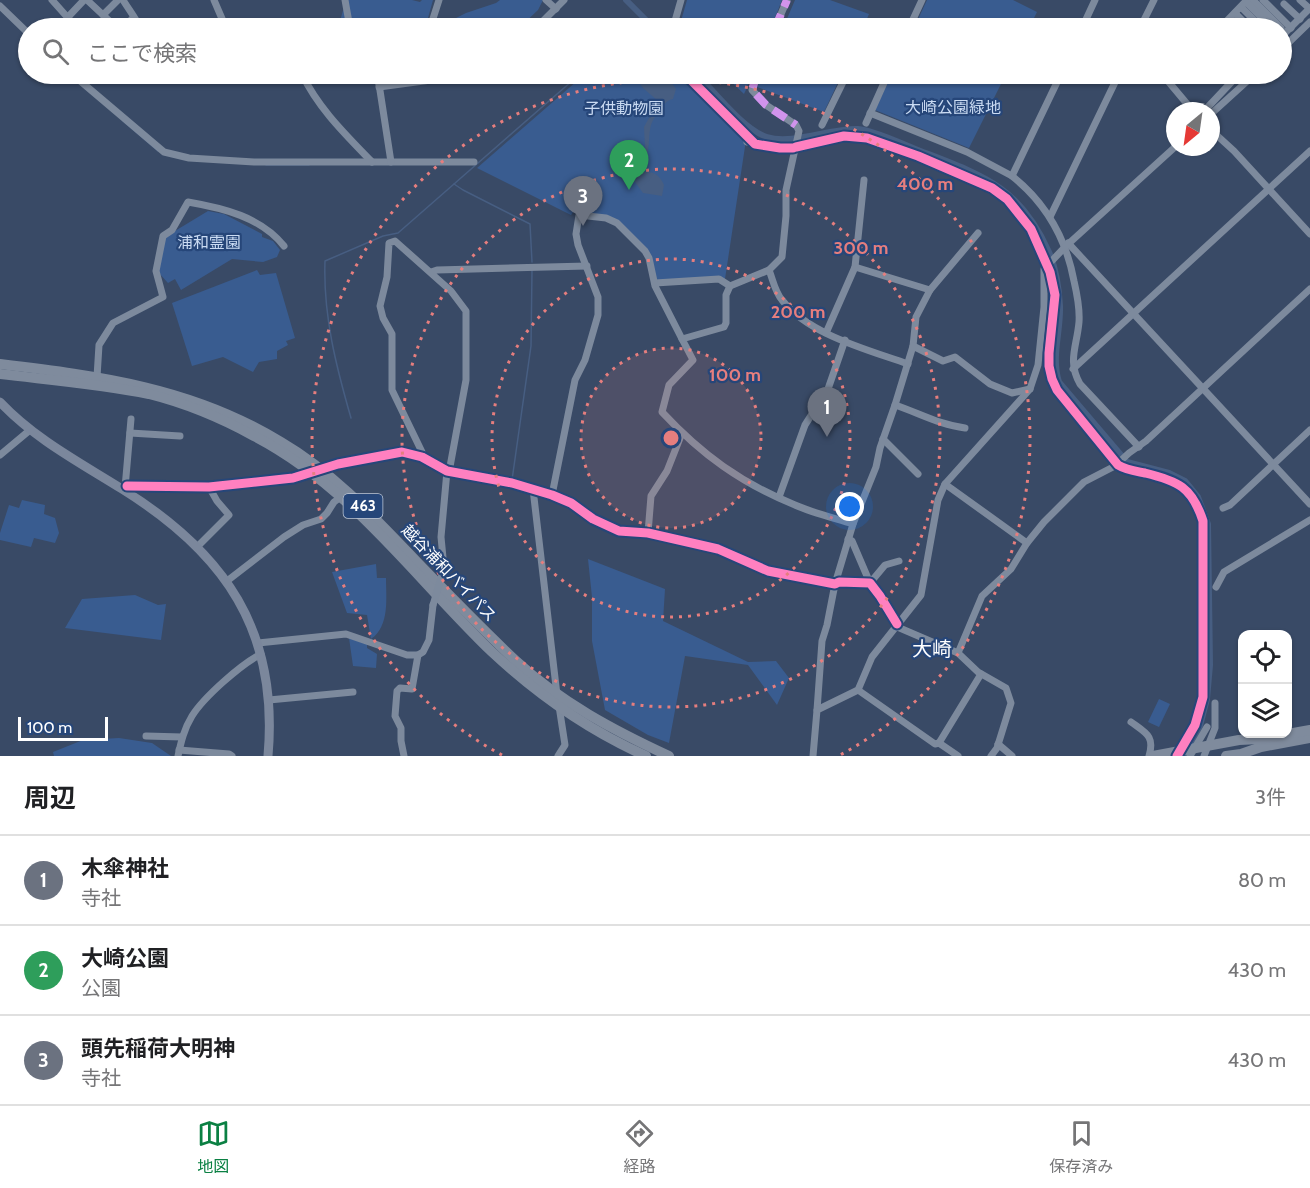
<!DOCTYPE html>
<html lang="ja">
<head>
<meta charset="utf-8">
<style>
  :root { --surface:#fff; --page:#f6f6f6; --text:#202124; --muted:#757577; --line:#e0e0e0; --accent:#0b8043 }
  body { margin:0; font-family:Cabin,"Noto Sans JP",sans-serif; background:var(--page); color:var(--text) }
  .controls { position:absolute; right:18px; bottom:18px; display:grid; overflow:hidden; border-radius:12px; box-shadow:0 2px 4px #0004 }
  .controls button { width:54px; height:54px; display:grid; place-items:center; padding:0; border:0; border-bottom:2px solid var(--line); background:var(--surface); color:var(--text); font:30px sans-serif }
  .compass { position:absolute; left:1166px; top:102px; width:54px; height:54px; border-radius:50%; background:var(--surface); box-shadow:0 2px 4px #0004; rotate:209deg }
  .scale { position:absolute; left:18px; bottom:15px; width:90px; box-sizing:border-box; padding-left:6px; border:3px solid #fff; border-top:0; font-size:16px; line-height:21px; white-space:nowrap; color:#fff; -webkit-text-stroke:4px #264679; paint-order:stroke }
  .you { position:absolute; left:850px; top:507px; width:21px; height:21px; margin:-15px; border:4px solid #fff; border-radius:50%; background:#1a73e8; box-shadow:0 0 0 9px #1a73e833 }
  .badge { display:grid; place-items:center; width:39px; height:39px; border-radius:50%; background:var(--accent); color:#fff; font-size:20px; font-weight:700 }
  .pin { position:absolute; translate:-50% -50px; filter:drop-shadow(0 2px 3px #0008) }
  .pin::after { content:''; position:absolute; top:32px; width:21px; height:18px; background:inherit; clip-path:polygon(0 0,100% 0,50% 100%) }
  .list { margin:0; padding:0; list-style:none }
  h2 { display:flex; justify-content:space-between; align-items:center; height:78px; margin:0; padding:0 24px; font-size:26px }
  h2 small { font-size:20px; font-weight:400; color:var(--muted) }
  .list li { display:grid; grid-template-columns:39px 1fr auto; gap:18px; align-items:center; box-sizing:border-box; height:90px; padding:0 24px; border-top:2px solid var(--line) }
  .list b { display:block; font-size:22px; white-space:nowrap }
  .list p { margin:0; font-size:20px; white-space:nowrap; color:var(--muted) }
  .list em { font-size:20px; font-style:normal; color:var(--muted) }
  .icon { flex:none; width:33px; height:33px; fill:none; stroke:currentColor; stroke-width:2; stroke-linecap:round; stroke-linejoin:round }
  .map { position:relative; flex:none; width:1310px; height:756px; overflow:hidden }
  .search { position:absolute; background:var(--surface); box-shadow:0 2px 4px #0004; left:18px; right:18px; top:18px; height:66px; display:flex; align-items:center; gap:15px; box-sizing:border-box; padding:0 21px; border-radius:33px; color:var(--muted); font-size:22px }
  .sheet { height:348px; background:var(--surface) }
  nav { display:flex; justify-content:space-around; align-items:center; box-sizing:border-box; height:84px; border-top:2px solid var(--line); background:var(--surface); font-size:16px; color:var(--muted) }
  nav a { display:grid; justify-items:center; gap:3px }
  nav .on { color:var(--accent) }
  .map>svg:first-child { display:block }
  .green { fill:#395c90 }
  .water { fill:#475e82 }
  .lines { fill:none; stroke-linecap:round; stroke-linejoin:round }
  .stream { stroke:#475e82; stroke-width:1.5 }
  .canal { stroke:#475e82; stroke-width:6 }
  .minor { stroke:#7d8a9d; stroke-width:7 }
  .major { stroke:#7b879c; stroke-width:9 }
  .highway { stroke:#7f8b9d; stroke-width:10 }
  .minor-bridge { stroke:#7d8a9d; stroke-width:7 }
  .highway-bridge { stroke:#7f8b9d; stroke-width:10 }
  .quiet { stroke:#d193ec; stroke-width:8; stroke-dasharray:15 8; stroke-linecap:butt }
  .cycleway-casing { stroke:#264679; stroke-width:13 }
  .cycleway { stroke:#ff80c0; stroke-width:9 }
  .ring { fill:none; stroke:#e67e7e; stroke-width:3; stroke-dasharray:3 6 }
  .labels { text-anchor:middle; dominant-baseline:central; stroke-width:4.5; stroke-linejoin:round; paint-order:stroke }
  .shield { fill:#264679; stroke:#bec8d7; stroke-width:1.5 }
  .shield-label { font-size:15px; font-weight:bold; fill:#fff }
  .park-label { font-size:16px; fill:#cadbf3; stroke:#264679 }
  .street-label { font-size:16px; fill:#fff; stroke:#264679 }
  .quarter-label { font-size:20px; fill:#fff; stroke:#264679 }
  .centre { fill:#e67e7e; stroke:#264679; stroke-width:3 }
  .ring-label { font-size:18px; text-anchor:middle; font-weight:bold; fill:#e67e7e; stroke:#264679; stroke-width:4.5; stroke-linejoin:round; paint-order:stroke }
</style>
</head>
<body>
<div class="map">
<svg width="1310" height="756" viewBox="0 0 1310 756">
  <rect width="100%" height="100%" fill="#394a66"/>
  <g class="green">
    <polygon points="346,0 412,0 420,2 422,0 433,0 428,18 442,25 466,13 496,3 500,0 543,0 538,10 519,28 338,28"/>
    <polygon points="687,0 782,0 771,28 679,28"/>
    <polygon points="795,0 830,0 869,14 863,28 783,28"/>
    <polygon points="927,0 1013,0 1037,12 1029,28 914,28"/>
    <polygon points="171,20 172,28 144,28 143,23"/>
    <polygon points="361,74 425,74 368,78"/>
    <polygon points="585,74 680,74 746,140 725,279 660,281 656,279 650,257 606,216 574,211 571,215 477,168"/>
    <polygon points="723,74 753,74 744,94"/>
    <polygon points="763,74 842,74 824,112 757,87"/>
    <polygon points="892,74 1006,74 969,148 875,110"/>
    <polygon points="208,211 224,214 262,234 262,237 273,241 280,250 277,257 263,262 232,259 181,290 175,279 168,283 158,272 165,237"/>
    <polygon points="257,270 260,275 276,273 295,338 286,341 288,345 277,351 277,359 259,362 253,372 223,357 192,366 172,303"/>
    <polygon points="22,500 45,505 44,514 55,518 59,533 55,543 34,538 31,547 0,540 0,533 9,505 19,508"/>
    <polygon points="588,559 665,589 663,621 748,662 776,661 789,678 777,705 748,665 685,656 669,743 648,735 605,710 592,641 592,597"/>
    <path d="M 376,564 L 377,578 L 386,578 C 386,598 390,626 371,639 L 367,615 L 347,613 L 332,572 Z"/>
    <polygon points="135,595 158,605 166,604 161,640 65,628 82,599"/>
    <polygon points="349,638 367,643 367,648 377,654 376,668 353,666"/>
    <polygon points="1159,699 1170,704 1159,727 1148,722"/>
    <polygon points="119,738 152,743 171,756 54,756 53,752 83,740"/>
  </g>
  <path class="water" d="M 633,74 L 653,74 L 657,78 L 669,79 L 676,89 L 673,99 C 665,101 663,105 661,112 C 645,122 652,139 647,154 C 645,159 641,162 638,166 L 641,172 C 653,171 659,174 664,185 L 662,196 L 643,193 L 632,178 L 635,163 L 645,148 L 644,127 L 658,101 L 643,88 Z"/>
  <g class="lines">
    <g class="stream">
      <polyline points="641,20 644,18"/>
      <polyline points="631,28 632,28"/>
      <polyline points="123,121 158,151"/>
      <polyline points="266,165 309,165"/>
      <polyline points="532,262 530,224 463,190 454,184 580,74"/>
      <path d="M 351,418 C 336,366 323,315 325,261 L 383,236 L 398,233 L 454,184"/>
      <polyline points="512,480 531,346 532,270"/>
    </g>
    <g class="canal">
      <polyline points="626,0 654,28"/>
      <path d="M 697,74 C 714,91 744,130 767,137 C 792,145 831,128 858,129 C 874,130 902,144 918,150 C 982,175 1019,185 1049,252 C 1056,268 1059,288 1060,306 C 1061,332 1051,356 1059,382 L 1127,462 L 1169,473 L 1185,481 L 1198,497 L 1208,524 L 1210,665 L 1207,699 L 1200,726 L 1183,756"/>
    </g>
    <g class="minor">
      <polyline points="52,0 77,28"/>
      <polyline points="87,0 117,28"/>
      <path d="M 123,0 C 129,10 136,18 140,28"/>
      <polyline points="214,0 226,28"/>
      <polyline points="345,0 350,28"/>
      <polyline points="546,0 556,9"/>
      <polyline points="1253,0 1281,28"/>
      <polyline points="1263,0 1291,28"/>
      <polyline points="1300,0 1310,9"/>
      <polyline points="1246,2 1272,28"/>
      <polyline points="1284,4 1300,19"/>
      <polyline points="0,6 28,33"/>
      <polyline points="1241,7 1262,28"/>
      <polyline points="1235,13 1250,28"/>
      <polyline points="103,15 118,0"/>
      <polyline points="68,17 84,0"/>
      <polyline points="1230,19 1239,28"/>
      <polyline points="123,28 133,18"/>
      <polyline points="430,28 439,0"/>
      <polyline points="536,28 564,0"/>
      <polyline points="673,28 681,0"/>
      <polyline points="775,28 787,0"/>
      <polyline points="909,28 922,0"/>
      <polyline points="1082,28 1095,0"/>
      <polyline points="1140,28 1154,0"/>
      <polyline points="1220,28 1247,0"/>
      <polyline points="1282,36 1310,8"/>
      <polyline points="1282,49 1310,22"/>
      <polyline points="72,74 164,152 189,158 254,162 474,162"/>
      <path d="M 302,74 C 318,108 346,135 372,162"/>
      <polyline points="374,74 379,84 391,162"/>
      <path d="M 757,74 L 752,90 L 766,105 L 796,125 L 799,131 L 786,190 L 786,216 L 782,257 L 769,270 L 730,286 L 726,295 L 726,323 L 724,327 L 682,339 L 693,360 L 669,385 L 662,412 C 702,455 741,483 795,505 C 813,513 834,518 853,524"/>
      <path d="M 1061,74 L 1012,176 C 1046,203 1066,238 1074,281 C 1077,294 1080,308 1079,322 C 1077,346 1067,361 1080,384 L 1139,447"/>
      <polyline points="1162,74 1193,111"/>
      <polyline points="1209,74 1224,80 1236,77"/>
      <polyline points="379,87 446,78 460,74"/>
      <polyline points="1207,108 1239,74"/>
      <polyline points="870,113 967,152 1012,176"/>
      <polyline points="1211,114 1255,74"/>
      <polyline points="866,123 888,74"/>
      <polyline points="822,125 847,74"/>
      <polyline points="1211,130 1234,151 1310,234"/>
      <polyline points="747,142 780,148 793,148"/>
      <polyline points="1050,217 1119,74"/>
      <polyline points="1068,243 1310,504"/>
      <polyline points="855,267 930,290"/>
      <path d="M 769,270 C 773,280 775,292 782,300 C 809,335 869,350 908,364"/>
      <polyline points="431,272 437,270 587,266"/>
      <polyline points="655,283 719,279 730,286"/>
      <polyline points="826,333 855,267 864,180"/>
      <polyline points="913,346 916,317 930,290 978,233"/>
      <polyline points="1073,369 1310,151"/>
      <path d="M 97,377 L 99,345 L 113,323 L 163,297 L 156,271 L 163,236 L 172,230 L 188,202 C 223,208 261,217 284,246"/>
      <path d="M 895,405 C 919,413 940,425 965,428"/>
      <polyline points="130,433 180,436"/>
      <polyline points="883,439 918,474"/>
      <polyline points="0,455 30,430"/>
      <polyline points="422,457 422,452 392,390 392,334 383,318 380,306 387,277 389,243 395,241 451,291 466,311 466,380 449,472"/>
      <polyline points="945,484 1027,543"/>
      <polyline points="127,486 209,487 293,478 338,464 402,452 422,457 447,471 512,483 552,495 571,503 593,519 619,531 648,533 718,549 768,571 835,584 839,582 870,583 880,596 897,624"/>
      <polyline points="125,488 131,419"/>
      <polyline points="533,489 557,695"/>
      <polyline points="552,495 575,380 585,360 598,315 598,297 578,245 576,234 579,215 606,218 617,223 645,251 649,258 655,286 682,339"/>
      <polyline points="779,497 805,425 828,389 845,340"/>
      <polyline points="1223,508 1230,505 1310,430"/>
      <polyline points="648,533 651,496 667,471 682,433"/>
      <polyline points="848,539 852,541 870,583 885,565 899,561"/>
      <polyline points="198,546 229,515 217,501 209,487"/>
      <polyline points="444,568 441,537 447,471"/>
      <polyline points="227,581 284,537 303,525 321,519 327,513 334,502 341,497"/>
      <polyline points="1216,587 1224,572 1310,520"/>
      <polyline points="895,626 958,653 978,672 1006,688 1011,703 997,748 991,756"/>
      <polyline points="258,643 346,634 407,655 418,655 423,652 429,640 433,605"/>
      <polyline points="958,653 982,596 1011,569 1027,543 1044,522 1084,482 1115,466 1129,453 1146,441 1310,289"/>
      <polyline points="858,690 935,744 939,743"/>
      <polyline points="269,700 353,692"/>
      <polyline points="817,710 822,641 827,625 835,584 853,524 876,467 880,448 895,405 913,346 943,361 955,357 990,384 1012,393 1030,389"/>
      <path d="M 1131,722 C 1146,733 1155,736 1149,756"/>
      <polyline points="146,736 182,737"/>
      <polyline points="998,744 1012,756"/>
      <polyline points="179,750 229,754 232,756"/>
      <path d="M 178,756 C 181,742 184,729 192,716 C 204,697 240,665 261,654"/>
      <polyline points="404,756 401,741 401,728 395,716 397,691 400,688 412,689 418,655"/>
      <polyline points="558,756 565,745 559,706"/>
      <polyline points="813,756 817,710 858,690 872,657 921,595 938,500 945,484 1030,389 1038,365 1044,307 1044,269 1066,246 1175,147"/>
      <polyline points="958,756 939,743 981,674"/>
      <polyline points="1190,756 1207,727"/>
      <polyline points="1204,756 1215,728 1215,703"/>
    </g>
    <path class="major" d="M 0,402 C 35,439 79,462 122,489 C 225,553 279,631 268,756"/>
    <g class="highway">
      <path d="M 0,364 C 100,376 193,388 281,442 C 334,473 375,518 417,562 C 449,595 482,629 516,661 C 560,702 615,731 669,756"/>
      <path d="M 0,374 C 50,380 100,384 149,394 C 185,403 221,418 254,436 C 351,486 415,578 492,652 C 537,694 590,731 646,756"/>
      <polyline points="1226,756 1241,754 1261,747 1310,738"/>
    </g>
    <polyline class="minor-bridge" points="433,605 444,568"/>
    <polyline class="highway-bridge" points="1153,756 1239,740 1260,739 1310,730"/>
    <g class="quiet">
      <polyline points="775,28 787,0"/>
      <polyline points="757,74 752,90 766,105 796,125"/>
    </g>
    <g class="cycleway-casing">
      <g id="cycleway">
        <polyline points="685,74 755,144 780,148 793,148"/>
        <path d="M 796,147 L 844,136 L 867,138 L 918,156 L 992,188 L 1007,199 L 1031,229 L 1050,272 L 1055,295 L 1049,353 L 1049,366 L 1052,379 L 1057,390 L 1118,465 C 1126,470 1135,471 1145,473 C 1178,481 1192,487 1203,521 L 1203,697 L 1195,725 L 1177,756"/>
        <polyline points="127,486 209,487 293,478 338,464 402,452 422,457 447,471 512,483 552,495 571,503 593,519 619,531 648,533 718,549 768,571 835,584 839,582 870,583 880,596 897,624"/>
      </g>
    </g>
    <use href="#cycleway" class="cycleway"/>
  </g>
  <circle cx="671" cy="438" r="90" fill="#e67e7e" fill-opacity=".12"/>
  <g class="ring">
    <circle cx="671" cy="438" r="90"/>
    <circle cx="671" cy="438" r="179"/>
    <circle cx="671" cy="438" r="269"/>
    <path d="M502 755A359 359 0 1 1 840 755"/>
  </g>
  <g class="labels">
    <rect class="shield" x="343.5" y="494" width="39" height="24" rx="4.5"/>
    <g class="shield-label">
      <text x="363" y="506">463</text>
    </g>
    <g class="park-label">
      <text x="953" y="107">大崎公園緑地</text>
      <text x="624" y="108">子供動物園</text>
      <text x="209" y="242">浦和霊園</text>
    </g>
    <g class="street-label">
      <text transform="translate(449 573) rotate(46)">越谷浦和バイパス</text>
    </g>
    <g class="quarter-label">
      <text x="932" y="649">大崎</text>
    </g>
  </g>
  <circle cx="671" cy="438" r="9" class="centre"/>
  <g class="ring-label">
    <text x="925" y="190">400 m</text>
    <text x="861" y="254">300 m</text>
    <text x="798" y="318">200 m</text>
    <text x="735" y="381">100 m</text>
  </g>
</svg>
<div class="controls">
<button><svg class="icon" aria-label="locate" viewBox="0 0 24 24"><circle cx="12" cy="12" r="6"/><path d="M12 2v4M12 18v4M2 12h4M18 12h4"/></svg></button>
<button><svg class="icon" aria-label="layers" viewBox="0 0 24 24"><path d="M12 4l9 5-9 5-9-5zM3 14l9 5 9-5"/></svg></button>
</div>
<svg class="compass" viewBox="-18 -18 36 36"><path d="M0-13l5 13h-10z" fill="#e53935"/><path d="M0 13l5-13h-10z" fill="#757577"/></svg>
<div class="scale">100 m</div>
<div class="you"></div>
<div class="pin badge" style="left:827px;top:437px;background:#6b7280">1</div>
<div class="pin badge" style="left:629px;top:190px;background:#2e9e5b">2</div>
<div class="pin badge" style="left:583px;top:226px;background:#6b7280">3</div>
<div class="search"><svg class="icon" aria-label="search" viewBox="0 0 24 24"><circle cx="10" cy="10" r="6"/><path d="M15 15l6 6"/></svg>ここで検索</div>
</div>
<section class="sheet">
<h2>周辺<small>3件</small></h2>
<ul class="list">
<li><span class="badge" style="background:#6b7280">1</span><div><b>木傘神社</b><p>寺社</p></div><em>80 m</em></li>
<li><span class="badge" style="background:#2e9e5b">2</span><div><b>大崎公園</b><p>公園</p></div><em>430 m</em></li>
<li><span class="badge" style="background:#6b7280">3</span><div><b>頭先稲荷大明神</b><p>寺社</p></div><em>430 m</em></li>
</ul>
</section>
<nav>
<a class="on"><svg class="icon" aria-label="map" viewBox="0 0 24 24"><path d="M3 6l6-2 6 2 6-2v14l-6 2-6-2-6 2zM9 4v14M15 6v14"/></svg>地図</a>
<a><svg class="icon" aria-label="directions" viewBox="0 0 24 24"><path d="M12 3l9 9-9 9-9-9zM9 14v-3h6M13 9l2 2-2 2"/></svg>経路</a>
<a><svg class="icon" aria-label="saved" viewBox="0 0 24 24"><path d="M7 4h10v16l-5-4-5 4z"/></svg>保存済み</a>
</nav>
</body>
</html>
